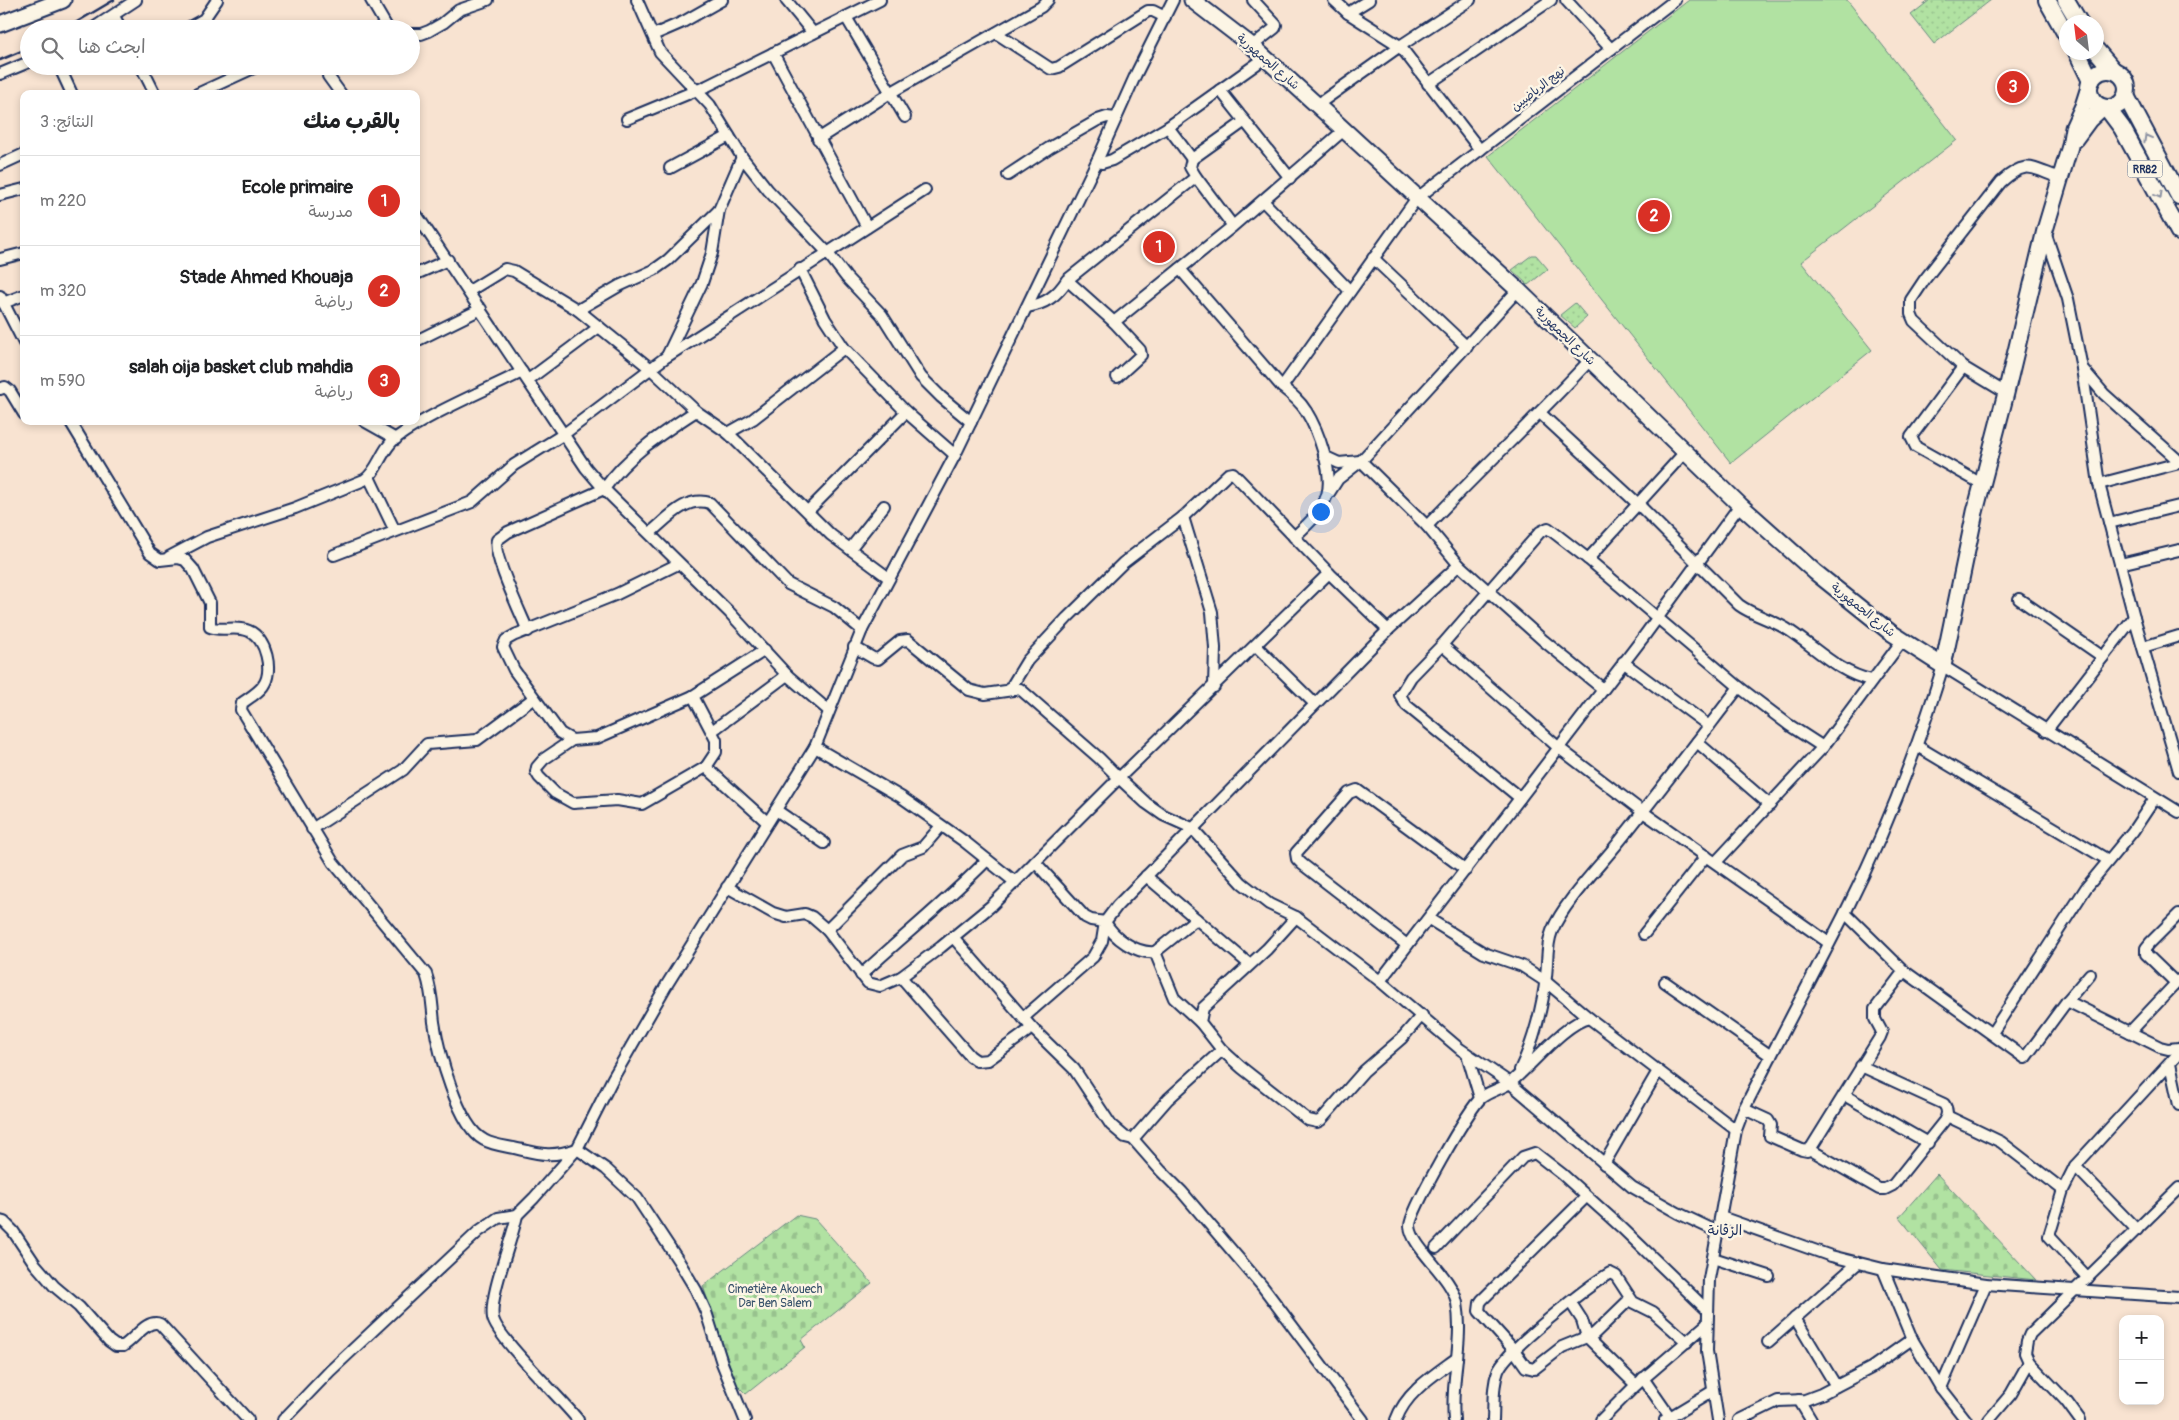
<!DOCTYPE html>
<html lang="ar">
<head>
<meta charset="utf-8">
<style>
  :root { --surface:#fff; --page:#f6f6f6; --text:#202124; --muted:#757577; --line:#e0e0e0; --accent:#d93025 }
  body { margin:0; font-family:Pangolin,"Playpen Sans Arabic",sans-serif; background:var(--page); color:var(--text); direction:rtl }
  .controls { position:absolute; right:15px; bottom:15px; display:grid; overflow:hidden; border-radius:10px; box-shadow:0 2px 8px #0003 }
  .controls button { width:45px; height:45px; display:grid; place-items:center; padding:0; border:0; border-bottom:1px solid var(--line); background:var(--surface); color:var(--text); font:25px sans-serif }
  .compass { position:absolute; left:2059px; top:15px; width:45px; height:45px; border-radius:50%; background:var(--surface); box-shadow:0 2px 8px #0003; rotate:332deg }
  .you { position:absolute; left:1320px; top:511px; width:18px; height:18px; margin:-12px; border:4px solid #fff; border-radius:50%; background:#1a73e8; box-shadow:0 0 0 8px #1a73e833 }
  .badge { display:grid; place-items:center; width:32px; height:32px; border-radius:50%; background:var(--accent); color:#fff; font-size:16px; font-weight:700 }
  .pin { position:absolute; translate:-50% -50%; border:2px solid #fff; box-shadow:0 1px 5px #0006 }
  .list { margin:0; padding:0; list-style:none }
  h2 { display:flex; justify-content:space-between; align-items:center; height:65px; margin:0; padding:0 20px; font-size:21px }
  h2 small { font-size:16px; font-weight:400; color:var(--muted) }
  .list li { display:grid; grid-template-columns:32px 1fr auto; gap:15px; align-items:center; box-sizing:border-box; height:90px; padding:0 20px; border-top:1px solid var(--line) }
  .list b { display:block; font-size:19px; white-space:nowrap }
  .list p { margin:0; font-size:16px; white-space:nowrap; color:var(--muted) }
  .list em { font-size:16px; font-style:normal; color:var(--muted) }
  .icon { flex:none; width:28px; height:28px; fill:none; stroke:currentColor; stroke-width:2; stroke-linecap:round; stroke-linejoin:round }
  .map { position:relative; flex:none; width:2179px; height:1420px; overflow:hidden; direction:ltr }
  .search { position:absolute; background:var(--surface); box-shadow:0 2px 8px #0003; left:20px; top:20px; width:400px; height:55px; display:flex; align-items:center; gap:12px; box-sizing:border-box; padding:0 18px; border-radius:28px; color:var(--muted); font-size:19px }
  .panel { position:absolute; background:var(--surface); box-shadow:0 2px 8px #0003; left:20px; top:90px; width:400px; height:335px; border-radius:10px; direction:rtl }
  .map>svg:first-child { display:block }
  .grass { fill:url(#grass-dots); stroke:#668880 }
  .cemetery { fill:url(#cemetery-stones); stroke:#668880 }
  .pitch { fill:#b1e2a2; stroke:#668880 }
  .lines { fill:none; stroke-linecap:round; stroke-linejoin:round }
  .minor-casing { stroke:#1b2f5e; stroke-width:14 }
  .secondary-casing { stroke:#1b2f5e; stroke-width:19 }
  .primary-casing { stroke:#1b2f5e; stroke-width:20 }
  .minor { stroke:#fcf5e5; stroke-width:10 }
  .secondary { stroke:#fcf5e5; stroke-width:15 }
  .primary { stroke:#fcf5e5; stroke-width:16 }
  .rail { stroke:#1b2f5e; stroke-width:2.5 }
  .oneway { stroke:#8c92a2 }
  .labels { text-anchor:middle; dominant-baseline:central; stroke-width:5; stroke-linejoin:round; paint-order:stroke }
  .shield { fill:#fcf5e5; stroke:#5e6a86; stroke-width:1 }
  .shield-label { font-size:11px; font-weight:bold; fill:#1b2f5e }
  .street-label { font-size:12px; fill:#1b2f5e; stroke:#fcf5e5 }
  .park-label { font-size:12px; fill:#39536c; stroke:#fcf5e5 }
  .neighbourhood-label { font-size:14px; fill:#1b2f5e; stroke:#fcf5e5 }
</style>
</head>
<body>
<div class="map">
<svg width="2179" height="1420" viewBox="0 0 2179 1420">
  <defs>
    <pattern id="grass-dots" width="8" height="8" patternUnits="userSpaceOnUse" patternTransform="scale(1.25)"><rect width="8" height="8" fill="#b1e2a2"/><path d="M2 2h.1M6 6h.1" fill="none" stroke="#98c28e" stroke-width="1.8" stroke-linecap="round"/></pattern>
    <pattern id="cemetery-stones" width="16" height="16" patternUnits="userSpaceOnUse" patternTransform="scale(1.25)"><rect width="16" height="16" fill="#b1e2a2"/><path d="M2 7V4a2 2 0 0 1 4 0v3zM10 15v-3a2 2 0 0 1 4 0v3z" fill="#98c28e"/></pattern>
  </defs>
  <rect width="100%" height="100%" fill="#f8e3d1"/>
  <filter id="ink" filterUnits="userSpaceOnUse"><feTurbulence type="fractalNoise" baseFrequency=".02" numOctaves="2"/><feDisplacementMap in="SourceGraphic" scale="10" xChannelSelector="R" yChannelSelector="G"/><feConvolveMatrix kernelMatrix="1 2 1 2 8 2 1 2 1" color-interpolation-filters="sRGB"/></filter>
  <g filter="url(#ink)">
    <g class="grass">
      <polygon points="1930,0 1991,0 1934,44 1911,15"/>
      <polygon points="1532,255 1536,255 1548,269 1528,285 1512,270"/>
      <polygon points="1575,303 1587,317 1575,328 1560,315"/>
    </g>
    <g class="cemetery">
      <polygon points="1937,1174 2036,1280 1942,1270 1899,1217"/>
      <polygon points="796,1215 815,1219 872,1283 801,1340 805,1347 746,1394 736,1384 703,1286"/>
    </g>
    <polygon class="pitch" points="1689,0 1847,0 1957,140 1801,262 1872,350 1731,463 1488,156"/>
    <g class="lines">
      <g class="minor-casing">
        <g id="minor">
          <polyline points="371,0 388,29"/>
          <polyline points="637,0 660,52 710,105 742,157 768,190 827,252 846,277 882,315 921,377 941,397 971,422"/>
          <polyline points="786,0 813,33"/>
          <polyline points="1334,0 1348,13 1400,46 1480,150"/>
          <polyline points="1566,0 1611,49"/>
          <polyline points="1348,13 1369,0"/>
          <polyline points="114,16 121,29"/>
          <polyline points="846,17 905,117"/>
          <polyline points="92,29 136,0"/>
          <polyline points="186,29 204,19 217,0"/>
          <polyline points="996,33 1051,69 1059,67 1148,11 1153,11 1165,17"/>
          <polyline points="411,34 421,34 429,31 443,23 459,10 488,0"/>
          <polyline points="653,35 683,22 722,0"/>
          <polyline points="1252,46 1275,28 1276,25 1253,0"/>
          <polyline points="773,53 867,227"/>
          <polyline points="59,66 72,94"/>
          <polyline points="141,66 155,94"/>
          <polyline points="329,66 328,76 341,94"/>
          <polyline points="0,74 29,62"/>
          <polyline points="1428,84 1551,0"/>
          <polyline points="1220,90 1290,178"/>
          <polyline points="197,94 258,66"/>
          <polyline points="1317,105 1400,46 1470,0"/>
          <polyline points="627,119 707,86 880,0"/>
          <polyline points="1168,127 1192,159 1245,121"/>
          <polyline points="818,139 890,93 1041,7 1048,0"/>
          <polyline points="1192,159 1190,167 1196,177"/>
          <polyline points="1097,161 1102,163 1112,160 1168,127 1265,58"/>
          <polyline points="0,165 24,154"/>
          <polyline points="670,168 729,136"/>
          <polyline points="1008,175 1049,148 1098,120 1107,117 1116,118"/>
          <polyline points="0,195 24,189"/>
          <polyline points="1263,201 1350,291"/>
          <polyline points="416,214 586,468 604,489 730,613 787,675 828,710"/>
          <polyline points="1233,226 1196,177 1067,280 1114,322 1233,226 1344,130"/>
          <polyline points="2045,232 2068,299 2082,368 2099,484 2134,617 2179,771"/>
          <polyline points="1373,258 1467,347"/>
          <polyline points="0,259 24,253"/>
          <polyline points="800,269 825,319 844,348 906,412 955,455"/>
          <path d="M 1180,269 L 1282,387 C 1291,394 1300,401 1306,411 C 1318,430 1334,474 1327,495 C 1321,513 1307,525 1294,537"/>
          <polyline points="416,274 448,260"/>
          <polyline points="1518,290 1361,461 1427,526 1459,565 1544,641 1603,689"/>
          <polyline points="469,291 505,269 514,271 578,310 599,327 651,369 696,411 728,433 831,535 889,578"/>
          <polyline points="0,296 24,343"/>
          <polyline points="3,303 24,295"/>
          <path d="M 1027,307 C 1045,304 1057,296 1067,280"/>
          <polyline points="578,310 619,286 654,270 668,260 719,210 742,157"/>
          <polyline points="1114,322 1140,350 1141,355 1117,377"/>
          <polyline points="416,341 481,309"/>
          <polyline points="667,356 702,283 712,253 719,210"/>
          <polyline points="1963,367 1911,437 1916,447 1982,484"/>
          <polyline points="2082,368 2104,394 2179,461"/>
          <polyline points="528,380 599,327"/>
          <polyline points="1282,387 1416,199 1675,0"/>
          <polyline points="0,389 5,387 10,391 24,414"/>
          <path d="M 2006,393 L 1963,367 L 1914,321 L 1911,314 L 1911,300 L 1925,279 L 2001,182 C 2026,159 2031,168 2060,178"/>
          <path d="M 1540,413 L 1638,504 L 1739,605 C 1754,616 1774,620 1790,631 C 1817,649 1839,673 1871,680"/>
          <path d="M 70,421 L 150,553 L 160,560 L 178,558 L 185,560 L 193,569 L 210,603 L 210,627 C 222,632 236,625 249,631 C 266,638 274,671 263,686 C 258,693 249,698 242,703 L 241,710 L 333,862 L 426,974 C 432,991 432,1005 434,1022 C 438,1050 458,1127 484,1140 C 493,1145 504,1146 514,1148 C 540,1154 550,1158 577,1149 L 606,1169 L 637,1198 L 678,1260 L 696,1290 L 706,1312 L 722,1363 L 745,1420"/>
          <polyline points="364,421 396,439"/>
          <polyline points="728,433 753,419 844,348"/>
          <polyline points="1324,456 1339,463 1360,461"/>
          <polyline points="369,477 395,531"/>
          <polyline points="2099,484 2179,463"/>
          <polyline points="1329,493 1338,479 1361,461"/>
          <polyline points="808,511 906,412"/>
          <polyline points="1183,517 1212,612 1215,648 1214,687"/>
          <polyline points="2109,523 2179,506"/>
          <path d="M 1427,526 C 1480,470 1537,417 1590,360"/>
          <path d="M 650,533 C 667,519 686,495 710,503 L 788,584 L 834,607 L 862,630"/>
          <polyline points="850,549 884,506"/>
          <polyline points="334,555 472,502 514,465 564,434 666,357 925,190"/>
          <path d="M 169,557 L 207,537 L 295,508 L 364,480 C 378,472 381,449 396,438 C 434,411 480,393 522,372"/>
          <polyline points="1588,559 1685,452"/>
          <polyline points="678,564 617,594 515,635 506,640 503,647 514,670 560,733 572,740 597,738 693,696"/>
          <polyline points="2120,564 2179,550"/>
          <polyline points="1329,573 1119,778 1146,803 1163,815 1192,828 1242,883 1269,904 1296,917 1380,981 1460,1049 1510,1083 1632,1187 1678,1213 1718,1232"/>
          <polyline points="2019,599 2103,657"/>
          <path d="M 528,631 C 522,616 491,552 497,540 L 508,532 L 604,489 C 627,456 662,433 696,411"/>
          <polyline points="1442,645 1559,748 1643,812 1829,943"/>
          <polyline points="1256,646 1315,704"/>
          <polyline points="2143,647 2179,636"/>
          <polyline points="765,650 693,696 716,740 716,752 706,767 767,822"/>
          <polyline points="1623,662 1709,726"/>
          <polyline points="1010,689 1027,661 1067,618 1123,563 1183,517 1228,474 1233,473 1329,573 1388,630"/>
          <polyline points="712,731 787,675"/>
          <polyline points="2046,731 2134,617"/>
          <polyline points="572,740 544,759 537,767 536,772 539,777 555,793 573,803 617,800 642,804 706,767"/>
          <polyline points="1697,742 1770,805"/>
          <polyline points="1917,746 2108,860"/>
          <polyline points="815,747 901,797 965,842 1015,882 1119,778 1099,758 1020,689 985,694 969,690 908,640 900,641 878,659 873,658 854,647"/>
          <polyline points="1520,798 1406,705 1400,695 1411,677 1442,645 1540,532 1548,528 1588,559 1739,687 1789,725 1823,747"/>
          <polyline points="776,810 824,843"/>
          <polyline points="312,829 403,770 427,744 477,740 534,698"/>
          <path d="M 1035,862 L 1085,917 L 1091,920 L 1105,922 C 1114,938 1136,954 1155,952 L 1174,998 L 1200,1022"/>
          <polyline points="1716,862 1823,747 1902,641"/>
          <polyline points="1146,876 1249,964"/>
          <polyline points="727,887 773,913 786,917 805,914 812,917 827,930 868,983 880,986 901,977 941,947 991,906 1015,882"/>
          <polyline points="1845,913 1904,971 2025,1058 2067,1001 2090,974"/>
          <polyline points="1296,917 1267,949 1203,1008 1200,1022 1222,1050 1242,1068 1308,1120 1317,1122 1321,1120 1364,1071 1402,1038 1422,1015"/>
          <polyline points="1429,919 1484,953 1522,966 1545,981 1589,1018"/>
          <polyline points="827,930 902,855 923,847 941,826"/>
          <polyline points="1644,934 1706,856"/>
          <polyline points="953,937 1032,1028 1074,1069 1111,1125 1125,1137 1133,1139 1168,1099 1222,1050"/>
          <polyline points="1407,945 1302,864 1297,859 1296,853 1349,793 1357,790 1466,870"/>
          <polyline points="1155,952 1196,919"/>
          <path d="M 861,975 C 903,936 947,901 987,860"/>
          <polyline points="901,977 970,1056 977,1061 988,1060 1032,1028"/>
          <polyline points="1380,981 1642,639 1740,505"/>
          <polyline points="1665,982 1771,1056"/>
          <polyline points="2176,983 2146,954 2146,948 2150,943 2179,914"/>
          <polyline points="2067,1001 2160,1047 2168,1049 2179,1048"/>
          <polyline points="1023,1018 1093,957 1102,941 1105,922 1117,906 1388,630 1459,565"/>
          <polyline points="2130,1032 2179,980"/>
          <polyline points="1992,1033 2086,888 2133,831 2155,798"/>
          <polyline points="1467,1054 1480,1098"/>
          <polyline points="2170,1064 2179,1105"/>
          <path d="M 1520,1070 C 1533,1043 1543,1006 1546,976 C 1548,960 1546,946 1552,931 C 1564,902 1598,868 1618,843 C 1659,792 1699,739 1739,687"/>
          <polyline points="1844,1095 1928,1143"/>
          <polyline points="1744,1109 1768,1120 1771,1125 1770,1136 1802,1150 1807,1151 1811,1148 1880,1037 1882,1032 1875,1019 1875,1009 1904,971"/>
          <polyline points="1947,1116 2001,1142 2063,1190"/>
          <polyline points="1133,1139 1161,1171 1182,1192 1263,1287 1363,1420"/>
          <path d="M 1809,1149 L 1879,1189 L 1885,1189 L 1893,1185 L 1944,1121 C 1948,1115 1948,1110 1944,1104 L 1861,1066"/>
          <polyline points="1604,1164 1658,1071"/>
          <polyline points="2075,1166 2137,1230"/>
          <polyline points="1586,1197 1482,1300 1480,1303 1479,1311 1514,1350 1526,1367 1534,1369 1562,1347 1594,1334 1630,1299"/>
          <path d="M 517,1215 C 512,1241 489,1295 493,1318 C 497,1338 562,1399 578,1420"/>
          <polyline points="1721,1217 1831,1256 1883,1269 1986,1284 2179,1297"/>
          <path d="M 0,1221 L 4,1222 L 13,1231 L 35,1264 L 54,1286 L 79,1307 L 109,1341 L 116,1346 L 123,1346 C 134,1340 147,1318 160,1324 L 248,1420"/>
          <polyline points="1436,1248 1523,1157 1535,1153 1562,1174 1621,1227 1707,1310"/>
          <polyline points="1713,1258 1769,1276"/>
          <polyline points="1883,1269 1912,1339 1941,1388 1966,1420"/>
          <polyline points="2088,1278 2049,1236 2063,1190 2075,1166 2179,1053"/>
          <polyline points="1571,1303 1582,1320 1587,1337 1636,1385"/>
          <polyline points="1795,1318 1836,1386"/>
          <polyline points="1768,1342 1858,1263"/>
          <polyline points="1643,1378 1670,1417"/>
          <polyline points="1941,1388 1986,1284"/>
          <polyline points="1799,1400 1811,1420"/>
          <polyline points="283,1420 330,1371 479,1231 498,1218 517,1215 534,1198 577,1149 613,1078 666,986 815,747 862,630 955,455 1097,161 1136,74 1173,0"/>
          <path d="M 1396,1420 C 1406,1392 1434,1375 1457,1358"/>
          <path d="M 1454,1420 C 1450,1381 1464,1342 1457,1303 C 1452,1276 1412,1249 1410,1226 C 1409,1213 1469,1108 1481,1098 C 1489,1091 1502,1089 1511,1082 C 1531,1066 1566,1022 1589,1018 L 1736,1130"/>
          <path d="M 1493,1420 C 1494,1403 1492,1387 1498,1371 C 1506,1350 1588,1286 1610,1273 L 1616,1276 L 1633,1302 L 1653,1312 L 1687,1342"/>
          <polyline points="1601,1420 1636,1385 1707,1324"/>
          <polyline points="1665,1420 1713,1391"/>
          <path d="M 1718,1420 L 1707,1351 L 1709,1279 L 1736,1130 L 1744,1109 C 1777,1043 1812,978 1845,913 C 1885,834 1917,750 1943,666 L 2179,812"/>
          <polyline points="1739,1420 1778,1401 1805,1400 1821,1394 1871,1368 1912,1339"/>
          <polyline points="1989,1420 2011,1394 2029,1362"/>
          <polyline points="2080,1420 2066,1401 2029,1362 2025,1353 2027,1341 2030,1334 2179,1188"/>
        </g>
      </g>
      <g class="secondary-casing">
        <g id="secondary">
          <polyline points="1192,0 1252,46 1329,116 1518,290 1740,505 1815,572 1890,632 1943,666 1975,512 2006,393 2045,230 2070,146 2073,128 2083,106 2090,84"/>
          <polyline points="0,24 63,0"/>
          <polyline points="2075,139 2089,120 2103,107"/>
        </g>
      </g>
      <g class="primary-casing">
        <g id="primary">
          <polyline points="2047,0 2066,34"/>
          <polyline points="2066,0 2079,22"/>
          <polyline points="2096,50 2113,70"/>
          <polyline points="2077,52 2091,81"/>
          <circle cx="2108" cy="89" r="19"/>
          <polyline points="2126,96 2179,196"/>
          <polyline points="2107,108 2122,128 2179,232"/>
        </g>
      </g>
      <use href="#minor" class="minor"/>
      <use href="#secondary" class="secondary"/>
      <use href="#primary" class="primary"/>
      <g class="rail">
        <polyline points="65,29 114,0"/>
        <polyline points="0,60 29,48"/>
      </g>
    </g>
    <defs><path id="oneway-chevron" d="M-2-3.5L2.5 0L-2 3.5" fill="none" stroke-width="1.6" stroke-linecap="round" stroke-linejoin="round" transform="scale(1.25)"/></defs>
    <g class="oneway">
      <use href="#oneway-chevron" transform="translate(2147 138) rotate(-119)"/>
      <use href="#oneway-chevron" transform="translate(2159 195) rotate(61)"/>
    </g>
  </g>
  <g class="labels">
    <rect class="shield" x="2127.5" y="160.5" width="35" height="17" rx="4"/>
    <g class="shield-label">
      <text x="2145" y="169">RR82</text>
    </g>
    <g class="street-label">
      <text transform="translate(1268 62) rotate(41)">شارع الجمهورية</text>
      <text transform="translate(1538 89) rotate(-38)">نهج الرياضيين</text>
      <text transform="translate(1565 336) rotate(44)">شارع الجمهورية</text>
      <text transform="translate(1863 610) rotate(39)">شارع الجمهورية</text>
    </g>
    <g class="park-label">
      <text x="775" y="1289">Cimetière Akouech<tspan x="775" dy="14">Dar Ben Salem</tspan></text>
    </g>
    <g class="neighbourhood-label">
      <text x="1725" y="1230">الزقانة</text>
    </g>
  </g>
</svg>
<div class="controls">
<button>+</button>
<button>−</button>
</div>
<svg class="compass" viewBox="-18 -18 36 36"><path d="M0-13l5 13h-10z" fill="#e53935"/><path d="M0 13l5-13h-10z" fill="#757577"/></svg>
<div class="you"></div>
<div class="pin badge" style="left:1159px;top:247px">1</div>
<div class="pin badge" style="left:1654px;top:216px">2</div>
<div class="pin badge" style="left:2013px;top:87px">3</div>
<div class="search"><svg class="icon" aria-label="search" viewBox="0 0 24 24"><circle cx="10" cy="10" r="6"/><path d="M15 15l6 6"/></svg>ابحث هنا</div>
<section class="panel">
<h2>بالقرب منك<small>النتائج: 3</small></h2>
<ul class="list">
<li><span class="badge">1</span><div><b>Ecole primaire</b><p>مدرسة</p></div><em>220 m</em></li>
<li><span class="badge">2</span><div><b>Stade Ahmed Khouaja</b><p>رياضة</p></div><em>320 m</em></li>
<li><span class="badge">3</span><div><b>salah oija basket club mahdia</b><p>رياضة</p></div><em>590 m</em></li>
</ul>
</section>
</div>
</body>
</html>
